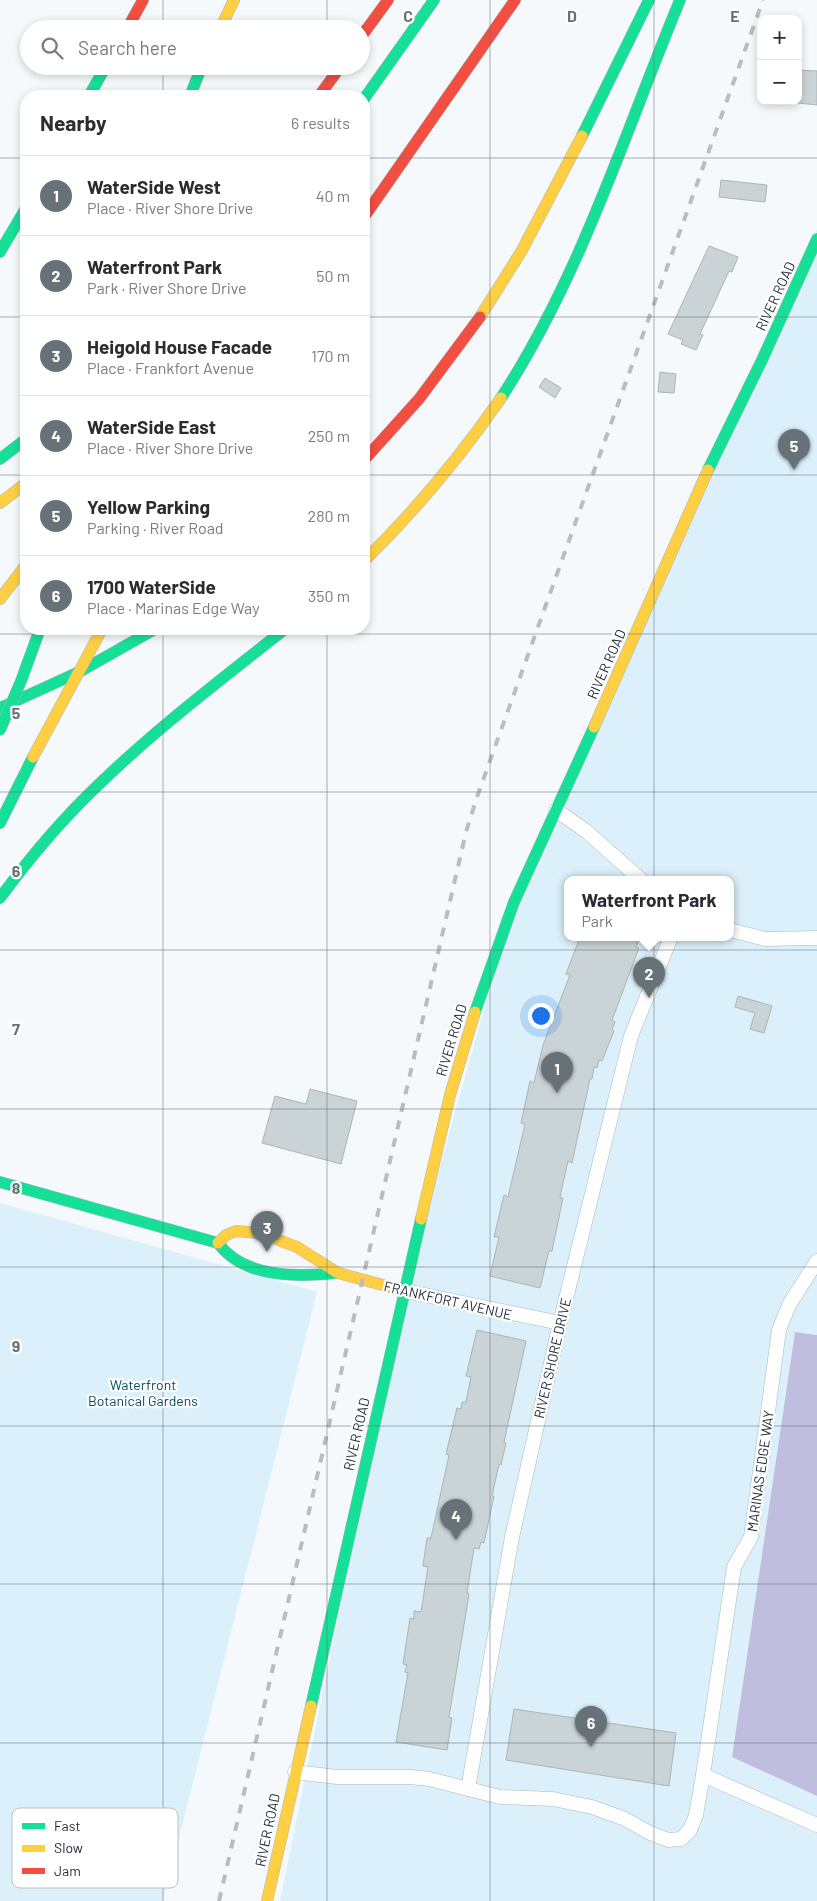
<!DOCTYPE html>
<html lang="en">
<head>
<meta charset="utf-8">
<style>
  :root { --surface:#fff; --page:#f7f7f7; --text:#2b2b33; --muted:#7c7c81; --line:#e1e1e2; --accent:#677278 }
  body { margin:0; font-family:Barlow,sans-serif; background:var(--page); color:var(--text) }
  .controls { position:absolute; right:15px; top:15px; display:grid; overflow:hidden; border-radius:10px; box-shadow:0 2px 8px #0003 }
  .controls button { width:45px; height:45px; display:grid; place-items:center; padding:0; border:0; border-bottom:1px solid var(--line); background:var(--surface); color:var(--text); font:25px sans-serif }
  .you { position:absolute; left:540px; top:1015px; width:18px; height:18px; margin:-12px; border:4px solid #fff; border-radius:50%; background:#1a73e8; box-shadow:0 0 0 8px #1a73e833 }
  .badge { display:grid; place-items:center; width:32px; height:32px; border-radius:50%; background:var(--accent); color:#fff; font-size:16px; font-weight:700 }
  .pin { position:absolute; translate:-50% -41px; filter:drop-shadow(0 1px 2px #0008) }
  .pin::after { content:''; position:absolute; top:26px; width:18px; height:15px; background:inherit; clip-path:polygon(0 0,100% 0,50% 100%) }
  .popup { position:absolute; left:564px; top:876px; width:170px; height:65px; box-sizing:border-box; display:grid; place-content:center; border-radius:10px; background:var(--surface); filter:drop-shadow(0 1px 4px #0005); font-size:16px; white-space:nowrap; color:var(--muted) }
  .popup b { font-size:19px; color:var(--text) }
  .popup::after { content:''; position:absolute; left:50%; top:100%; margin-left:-10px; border:10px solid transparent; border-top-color:var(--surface) }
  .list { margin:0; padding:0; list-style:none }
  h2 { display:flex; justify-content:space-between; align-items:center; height:65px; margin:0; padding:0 20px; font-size:21px }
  h2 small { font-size:16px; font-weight:400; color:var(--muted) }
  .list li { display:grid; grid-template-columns:32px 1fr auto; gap:15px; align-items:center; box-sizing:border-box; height:80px; padding:0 20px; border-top:1px solid var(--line) }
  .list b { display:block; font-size:19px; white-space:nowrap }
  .list p { margin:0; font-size:16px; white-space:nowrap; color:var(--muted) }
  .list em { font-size:16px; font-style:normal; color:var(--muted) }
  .icon { flex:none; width:28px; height:28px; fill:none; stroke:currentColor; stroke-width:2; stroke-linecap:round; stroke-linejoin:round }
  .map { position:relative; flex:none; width:817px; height:1901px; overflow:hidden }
  .search { position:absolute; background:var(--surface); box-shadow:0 2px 8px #0003; left:20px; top:20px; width:350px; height:55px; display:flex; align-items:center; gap:12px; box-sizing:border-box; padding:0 18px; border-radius:28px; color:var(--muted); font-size:19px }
  .panel { position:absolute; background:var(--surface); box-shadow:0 2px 8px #0003; left:20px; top:90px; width:350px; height:545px; border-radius:20px }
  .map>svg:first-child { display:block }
  .green { fill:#dbf0fa; fill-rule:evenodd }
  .water { fill:#c0bede }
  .building { fill:#cad4d6; stroke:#abb5b6 }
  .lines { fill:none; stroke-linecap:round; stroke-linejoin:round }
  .street-casing { stroke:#aeb6bb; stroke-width:15 }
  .fast-casing { stroke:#aeb6bb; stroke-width:12 }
  .slow-casing { stroke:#aeb6bb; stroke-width:12 }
  .jam-casing { stroke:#aeb6bb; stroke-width:12 }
  .street { stroke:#fefefe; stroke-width:14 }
  .fast { stroke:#16e098; stroke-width:11 }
  .slow { stroke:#ffcf43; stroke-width:11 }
  .jam { stroke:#f24e42; stroke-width:11 }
  .rail { stroke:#babdbd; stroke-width:4; stroke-dasharray:9 9; stroke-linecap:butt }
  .fast-bridge-casing { stroke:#aeb6bb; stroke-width:12; stroke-linecap:butt }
  .slow-bridge-casing { stroke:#aeb6bb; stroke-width:12; stroke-linecap:butt }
  .fast-bridge { stroke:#16e098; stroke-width:11 }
  .slow-bridge { stroke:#ffcf43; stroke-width:11 }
  .grid { fill:none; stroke:#677278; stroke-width:1; stroke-opacity:0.55 }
  .labels { text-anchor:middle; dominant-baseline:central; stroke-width:4.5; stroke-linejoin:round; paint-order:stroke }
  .street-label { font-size:14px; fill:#1b2931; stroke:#fff }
  .park-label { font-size:14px; fill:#064b65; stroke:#fff }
  .key { fill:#fff; stroke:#bbbfc1; stroke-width:1 }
  .key-label { font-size:14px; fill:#1b2931 }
  .grid-label { font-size:16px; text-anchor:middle; font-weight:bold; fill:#677278; stroke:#fff; stroke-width:4.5; stroke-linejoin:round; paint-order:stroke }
</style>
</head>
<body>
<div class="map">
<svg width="817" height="1901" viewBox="0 0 817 1901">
  <rect width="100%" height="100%" fill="#f5f9fb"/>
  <g class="green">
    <path d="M 817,229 L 817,1335 L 795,1332 L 732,1757 L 817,1796 L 817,1901 L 280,1901 L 405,1291 L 514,902 ZM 568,879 L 730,879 L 730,937 L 568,937 Z"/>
    <polygon points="0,1203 317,1292 163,1901 0,1901"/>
  </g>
  <polygon class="water" points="795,1332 817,1335 817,1796 732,1757"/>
  <g class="building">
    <polygon points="798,70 817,71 817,105 798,103"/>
    <polygon points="721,180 767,185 765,202 719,197"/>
    <polygon points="709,246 738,257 732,272 729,271 700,334 703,335 696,350 681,344 683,340 668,334"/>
    <polygon points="660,372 676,374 674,393 658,392"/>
    <polygon points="545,378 561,388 555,398 539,387"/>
    <polygon points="580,937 640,937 636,947 639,948 612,1020 615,1022 612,1030 614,1031 602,1061 599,1060 597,1068 594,1067 592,1079 590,1079 572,1163 568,1161 561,1192 560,1198 563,1198 552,1251 549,1251 540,1288 490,1276 499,1237 494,1237 504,1195 508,1197 525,1124 521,1123 530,1081 534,1083 543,1045 570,975 566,974"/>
    <polygon points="738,996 772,1006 764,1033 750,1029 755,1013 735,1007"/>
    <polygon points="310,1089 357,1101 341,1164 262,1143 275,1096 306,1104"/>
    <polygon points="477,1330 526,1341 504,1442 506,1443 501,1465 499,1464 492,1496 494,1496 484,1543 481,1542 479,1549 474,1548 467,1593 469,1594 449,1717 452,1718 447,1750 396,1742 408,1673 405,1672 407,1665 403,1664 410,1618 414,1619 414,1611 421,1612 428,1567 423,1566 427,1538 431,1538 449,1455 446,1454 457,1408 461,1409 462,1402 466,1402 471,1377 466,1376"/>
    <polygon points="514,1709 676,1733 669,1786 506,1760"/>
  </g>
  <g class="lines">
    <g class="street-casing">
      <g id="street">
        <polyline points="556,810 586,831 640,879"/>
        <polyline points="730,930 765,939 817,938"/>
        <polyline points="405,1291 560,1323"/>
        <polyline points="295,1772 337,1777 411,1777 429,1779 500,1797 553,1799 592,1807 625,1819 650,1833 668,1840 681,1839 690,1830 696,1815 703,1775 817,1825"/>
        <polyline points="703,1775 734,1567 751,1537 779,1330 789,1305 817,1261"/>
        <polyline points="468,1789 512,1537 560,1323 631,1036 671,937"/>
      </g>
    </g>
    <g class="fast-casing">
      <g id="fast">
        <polyline points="89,96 106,66"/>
        <polyline points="190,96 202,66"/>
        <polyline points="364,99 434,0"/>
        <polyline points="582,136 649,0"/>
        <polyline points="0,252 26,208"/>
        <path d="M 501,398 C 581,275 624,135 680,0"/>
        <polyline points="0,459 26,439"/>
        <polyline points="708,470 762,360 817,239"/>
        <polyline points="0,708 79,672 155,629"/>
        <polyline points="0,823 33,757"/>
        <path d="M 0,898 C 28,860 58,824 92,791 C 152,732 219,681 285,629"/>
        <polyline points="475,1012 514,902 594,727"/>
        <polyline points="0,1182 218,1243"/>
        <path d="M 218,1243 C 243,1278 297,1277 336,1273"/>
        <polyline points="311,1706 421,1219"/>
      </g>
    </g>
    <g class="slow-casing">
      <g id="slow">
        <polyline points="220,29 234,0"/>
        <polyline points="480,317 521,252 582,136"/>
        <polyline points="0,503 26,483"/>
        <path d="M 364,561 C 415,511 460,457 501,398"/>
        <polyline points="0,599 26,565"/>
        <polyline points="594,727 708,470"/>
        <polyline points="421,1219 450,1095 475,1012"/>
        <polyline points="218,1243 226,1235 236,1231 260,1233 297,1247 338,1273 405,1291"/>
        <polyline points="267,1901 311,1706"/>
      </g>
    </g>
    <g class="jam-casing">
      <g id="jam">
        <polyline points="127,29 143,0"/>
        <polyline points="361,37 388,0"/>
        <polyline points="319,96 341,66"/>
        <polyline points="364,217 515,0"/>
        <polyline points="364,460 419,399 480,317"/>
      </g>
    </g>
    <use href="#street" class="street"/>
    <use href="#fast" class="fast"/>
    <use href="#slow" class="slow"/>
    <use href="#jam" class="jam"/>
    <polyline class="rail" points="219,1901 466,832 477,797 763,0"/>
    <g class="fast-bridge-casing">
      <polyline id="fast-bridge" points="0,730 21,681 40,629"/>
    </g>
    <g class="slow-bridge-casing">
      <polyline id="slow-bridge" points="33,757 102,629"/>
    </g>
    <use href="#fast-bridge" class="fast-bridge"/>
    <use href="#slow-bridge" class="slow-bridge"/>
  </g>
  <path class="grid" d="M 163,0 L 163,29M 327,0 L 327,29M 490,0 L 490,1901M 654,0 L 654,1901M 163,66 L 163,96M 327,66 L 327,96M 0,158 L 26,158M 364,158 L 817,158M 0,317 L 26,317M 364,317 L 817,317M 0,475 L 26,475M 364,475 L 817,475M 163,629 L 163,1901M 327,629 L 327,1901M 0,634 L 817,634M 0,792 L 817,792M 0,950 L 817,950M 0,1109 L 817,1109M 0,1267 L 817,1267M 0,1426 L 817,1426M 0,1584 L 817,1584M 0,1743 L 817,1743"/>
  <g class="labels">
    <g class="street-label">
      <text transform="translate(775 296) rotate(-65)">RIVER ROAD</text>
      <text transform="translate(606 664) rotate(-66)">RIVER ROAD</text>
      <text transform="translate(451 1040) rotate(-73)">RIVER ROAD</text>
      <text transform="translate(448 1300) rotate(13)">FRANKFORT AVENUE</text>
      <text transform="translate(552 1358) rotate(-77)">RIVER SHORE DRIVE</text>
      <text transform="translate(356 1434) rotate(-77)">RIVER ROAD</text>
      <text transform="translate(760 1471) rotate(-82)">MARINAS EDGE WAY</text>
      <text transform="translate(267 1830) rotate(-78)">RIVER ROAD</text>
    </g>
    <g class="park-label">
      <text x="143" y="1384">Waterfront<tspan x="143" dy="16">Botanical Gardens</tspan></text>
    </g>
  </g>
  <rect x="12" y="1808" width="166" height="80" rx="8" class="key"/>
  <rect x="22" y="1823" width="23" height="6" fill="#16e098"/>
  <rect x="22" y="1845" width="23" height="7" fill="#ffcf43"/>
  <rect x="22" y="1868" width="23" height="6" fill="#f24e42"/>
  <g class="key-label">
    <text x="54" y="1831">Fast</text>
    <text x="54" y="1853">Slow</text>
    <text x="54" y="1876">Jam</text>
  </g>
  <g class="grid-label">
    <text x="408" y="22">C</text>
    <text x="572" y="22">D</text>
    <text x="735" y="22">E</text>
    <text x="16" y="719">5</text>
    <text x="16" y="877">6</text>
    <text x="16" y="1035">7</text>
    <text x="16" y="1194">8</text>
    <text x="16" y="1352">9</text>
  </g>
</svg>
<div class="controls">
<button>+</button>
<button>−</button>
</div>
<div class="you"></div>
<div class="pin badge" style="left:557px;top:1093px">1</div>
<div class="pin badge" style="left:649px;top:998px">2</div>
<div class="popup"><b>Waterfront Park</b>Park</div>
<div class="pin badge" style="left:267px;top:1252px">3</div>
<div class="pin badge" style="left:456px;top:1540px">4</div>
<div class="pin badge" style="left:794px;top:470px">5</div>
<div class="pin badge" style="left:591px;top:1747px">6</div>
<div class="search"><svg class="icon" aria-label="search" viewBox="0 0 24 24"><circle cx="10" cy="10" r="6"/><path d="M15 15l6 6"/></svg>Search here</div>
<section class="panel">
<h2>Nearby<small>6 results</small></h2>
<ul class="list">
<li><span class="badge">1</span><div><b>WaterSide West</b><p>Place · River Shore Drive</p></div><em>40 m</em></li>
<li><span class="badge">2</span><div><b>Waterfront Park</b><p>Park · River Shore Drive</p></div><em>50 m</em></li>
<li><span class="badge">3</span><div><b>Heigold House Facade</b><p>Place · Frankfort Avenue</p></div><em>170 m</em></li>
<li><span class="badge">4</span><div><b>WaterSide East</b><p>Place · River Shore Drive</p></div><em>250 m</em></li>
<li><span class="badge">5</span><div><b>Yellow Parking</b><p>Parking · River Road</p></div><em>280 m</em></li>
<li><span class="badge">6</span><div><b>1700 WaterSide</b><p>Place · Marinas Edge Way</p></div><em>350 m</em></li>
</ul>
</section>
</div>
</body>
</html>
